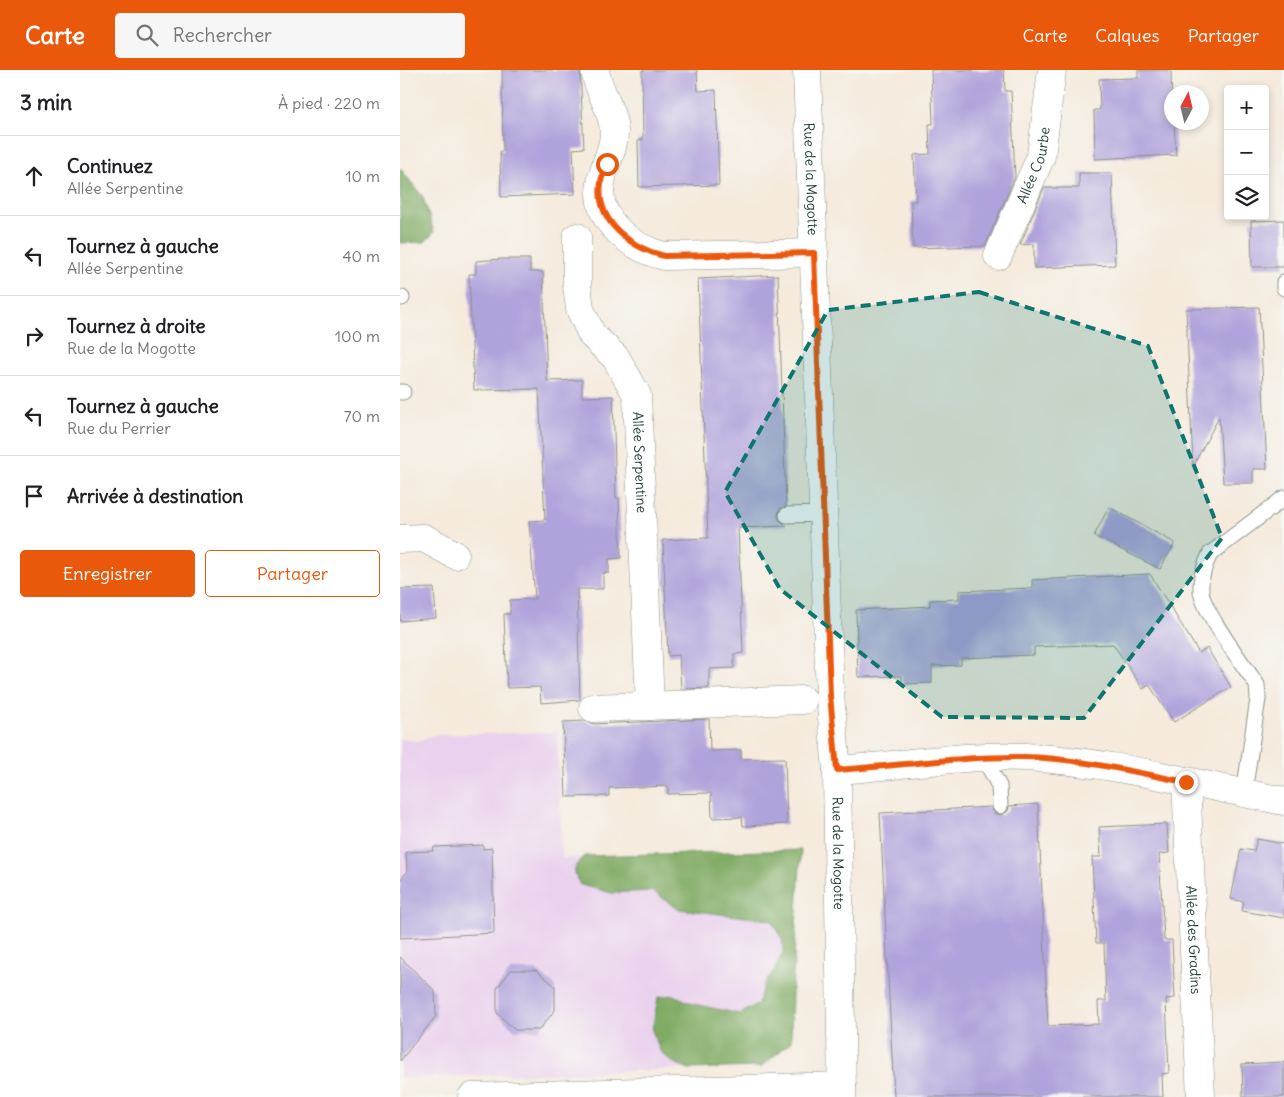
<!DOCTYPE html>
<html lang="fr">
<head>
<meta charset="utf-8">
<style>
  :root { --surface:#fff; --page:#f6f6f6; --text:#202124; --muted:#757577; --line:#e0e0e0; --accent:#ea580c }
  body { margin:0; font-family:Delius,sans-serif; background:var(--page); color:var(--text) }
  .controls { position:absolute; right:15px; top:15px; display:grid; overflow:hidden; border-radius:5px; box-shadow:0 2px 8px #0003 }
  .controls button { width:45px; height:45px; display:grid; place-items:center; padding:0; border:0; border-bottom:1px solid var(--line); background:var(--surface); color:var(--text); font:25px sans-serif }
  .compass { position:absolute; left:764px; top:15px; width:45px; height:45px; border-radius:50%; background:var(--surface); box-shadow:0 2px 8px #0003; rotate:7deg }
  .stop { position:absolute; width:15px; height:15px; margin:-11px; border:4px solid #ea580c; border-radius:50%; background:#fff }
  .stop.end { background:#ea580c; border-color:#fff; box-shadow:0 1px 5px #0008 }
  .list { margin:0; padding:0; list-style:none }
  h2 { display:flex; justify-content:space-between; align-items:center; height:65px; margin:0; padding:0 20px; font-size:21px }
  h2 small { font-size:16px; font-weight:400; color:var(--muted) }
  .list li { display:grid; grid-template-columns:32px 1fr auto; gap:15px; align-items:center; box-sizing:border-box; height:80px; padding:0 20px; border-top:1px solid var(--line) }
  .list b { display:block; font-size:19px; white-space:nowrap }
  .list p { margin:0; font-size:16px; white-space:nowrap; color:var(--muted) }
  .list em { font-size:16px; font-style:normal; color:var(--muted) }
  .actions { display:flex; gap:10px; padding:15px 20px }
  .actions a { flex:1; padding:11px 0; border:1px solid var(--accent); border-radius:5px; text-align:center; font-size:18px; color:var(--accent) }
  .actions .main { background:var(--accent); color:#fff }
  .icon { flex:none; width:28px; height:28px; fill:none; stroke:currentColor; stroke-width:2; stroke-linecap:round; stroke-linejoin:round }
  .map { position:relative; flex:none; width:884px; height:1027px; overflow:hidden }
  header { display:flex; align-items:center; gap:30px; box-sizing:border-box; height:70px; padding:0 25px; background:var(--accent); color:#fff }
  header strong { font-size:24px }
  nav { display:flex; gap:28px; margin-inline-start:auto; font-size:18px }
  .search { width:350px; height:45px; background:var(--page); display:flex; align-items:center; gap:12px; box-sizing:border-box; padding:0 18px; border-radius:5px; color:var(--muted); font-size:19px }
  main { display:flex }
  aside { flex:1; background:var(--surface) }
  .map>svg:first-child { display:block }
  .built { fill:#ead1ed }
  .forest { fill:#80ab63; stroke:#50744c }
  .building { fill:#b0a2db }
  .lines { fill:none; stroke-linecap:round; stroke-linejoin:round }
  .service-casing { stroke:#8a9488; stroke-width:17 }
  .minor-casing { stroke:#8a9488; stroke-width:29 }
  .service { stroke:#fff; stroke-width:15 }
  .minor { stroke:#fff; stroke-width:28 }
  .route { stroke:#ea580c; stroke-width:6 }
  .marked { fill:#0f766e; fill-opacity:0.2; stroke:#0f766e; stroke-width:4; stroke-dasharray:10 6; stroke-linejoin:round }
  .labels { text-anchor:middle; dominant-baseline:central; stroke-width:4; stroke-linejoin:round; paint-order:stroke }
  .street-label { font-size:14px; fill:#1f3d34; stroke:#f6f6f2 }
</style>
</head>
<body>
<header>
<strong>Carte</strong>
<div class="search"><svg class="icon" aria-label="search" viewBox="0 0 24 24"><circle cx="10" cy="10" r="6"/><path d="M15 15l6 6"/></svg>Rechercher</div>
<nav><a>Carte</a><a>Calques</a><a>Partager</a></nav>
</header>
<main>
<aside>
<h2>3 min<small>À pied · 220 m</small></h2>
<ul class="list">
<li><svg class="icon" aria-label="ahead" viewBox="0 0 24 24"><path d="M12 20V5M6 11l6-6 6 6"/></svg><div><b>Continuez</b><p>Allée Serpentine</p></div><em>10 m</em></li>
<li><svg class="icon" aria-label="left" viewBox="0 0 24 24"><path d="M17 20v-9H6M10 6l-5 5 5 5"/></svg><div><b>Tournez à gauche</b><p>Allée Serpentine</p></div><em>40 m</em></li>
<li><svg class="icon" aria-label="right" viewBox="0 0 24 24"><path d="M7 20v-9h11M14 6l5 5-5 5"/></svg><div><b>Tournez à droite</b><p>Rue de la Mogotte</p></div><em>100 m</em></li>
<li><svg class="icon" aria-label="left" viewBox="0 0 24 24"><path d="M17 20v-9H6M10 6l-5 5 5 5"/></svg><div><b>Tournez à gauche</b><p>Rue du Perrier</p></div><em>70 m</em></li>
<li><svg class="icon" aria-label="arrive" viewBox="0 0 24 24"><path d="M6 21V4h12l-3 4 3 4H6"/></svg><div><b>Arrivée à destination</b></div></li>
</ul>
<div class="actions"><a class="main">Enregistrer</a><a>Partager</a></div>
</aside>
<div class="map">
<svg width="884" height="1027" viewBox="0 0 884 1027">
  <rect width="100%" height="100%" fill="#f6f6f2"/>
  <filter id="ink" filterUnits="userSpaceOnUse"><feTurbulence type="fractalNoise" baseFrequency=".02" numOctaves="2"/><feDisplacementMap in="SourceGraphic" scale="10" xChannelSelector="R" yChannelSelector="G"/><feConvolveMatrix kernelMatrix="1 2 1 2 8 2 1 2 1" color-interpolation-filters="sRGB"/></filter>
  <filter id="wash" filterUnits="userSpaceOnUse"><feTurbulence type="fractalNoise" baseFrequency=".0096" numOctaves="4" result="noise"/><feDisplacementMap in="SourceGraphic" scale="20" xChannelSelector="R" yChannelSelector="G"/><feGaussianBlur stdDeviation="1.12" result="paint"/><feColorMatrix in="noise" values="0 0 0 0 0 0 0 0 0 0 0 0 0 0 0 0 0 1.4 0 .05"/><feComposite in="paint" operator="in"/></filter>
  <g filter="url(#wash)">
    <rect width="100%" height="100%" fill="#f5eadc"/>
    <polygon class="built" points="157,662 162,788 401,780 392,921 391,972 361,997 0,1008 0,669 18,671 33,665"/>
    <g class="forest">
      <polygon points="0,98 23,127 34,162 25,172 0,173"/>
      <polygon points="401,780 392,921 391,972 361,997 289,999 272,992 260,981 252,960 258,927 273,925 294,934 340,944 358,934 364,914 374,901 383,882 382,869 371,850 278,839 253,821 212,823 181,815 174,804 176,795 185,786"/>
    </g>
    <g id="blocks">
      <g class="building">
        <polygon points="102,0 180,0 184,78 173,79 175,124 101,127 100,81 103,81"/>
        <polygon points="242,0 297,0 298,21 316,20 319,115 239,117 238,70 243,70"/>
        <polygon points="531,0 604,0 605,21 611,21 615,107 585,176 513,178 511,131 516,131 514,85 530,84 529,54 533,54"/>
        <polygon points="738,0 771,0 772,52 774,52 776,85 695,89 694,40 700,40 699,9 738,8"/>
        <polygon points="679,103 712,103 715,195 634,198 634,174 620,175 644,118 679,118"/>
        <polygon points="884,150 884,197 852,197 851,151"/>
        <polygon points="102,189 130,189 130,202 143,202 147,311 182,310 182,327 213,326 216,428 219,428 221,488 209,489 209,503 203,503 203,519 177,519 180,630 141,633 140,617 107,618 104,544 110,544 110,530 135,529 129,451 145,450 139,319 74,320 69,204 76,204 76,191"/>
        <polygon points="378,205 386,436 379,440 378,446 379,450 387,456 338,458 343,583 334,584 334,598 309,599 309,618 281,619 279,585 268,586 263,470 308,468 298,209"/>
        <polygon points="859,237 867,399 853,399 853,413 823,413 819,347 793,396 786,239"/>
        <polygon points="709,437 775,473 760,499 694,466"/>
        <polygon points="750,504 799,583 807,578 831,617 774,652 749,615 743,619 713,574 634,577 634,585 561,588 561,595 532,596 532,613 502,614 502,606 458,607 456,540 530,536 530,530 559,529 559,521 632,518 632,510"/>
        <polygon points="34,518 36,548 0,551 0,519"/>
        <polygon points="309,649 310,681 341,680 341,689 385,688 387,754 343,756 342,747 312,748 311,723 268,724 268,716 209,718 209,726 166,727 163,652 185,651 194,654"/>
        <polygon points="638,734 648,956 699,954 698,931 706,931 704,873 696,873 692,787 701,787 699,757 767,754 769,783 759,784 764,870 772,870 775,928 766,929 769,1003 762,1004 763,1027 494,1027 480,743 591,737 595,744 601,745 608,741 609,736"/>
        <polygon points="857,769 884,774 884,848 842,841 844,832 831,829 841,779 854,781"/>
        <polygon points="83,775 83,779 92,778 94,863 0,868 0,810 7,802 6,782 33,781 34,777"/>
        <polygon points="0,887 35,921 36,946 0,991"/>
        <polygon points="111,900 136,900 155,916 155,940 139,960 115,960 97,943 97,918"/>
        <polygon points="884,992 884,1027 843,1027 842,994"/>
      </g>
    </g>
  </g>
  <g filter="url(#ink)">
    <use href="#blocks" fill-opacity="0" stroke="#8a9488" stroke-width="1"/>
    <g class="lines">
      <g class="service-casing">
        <g id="service">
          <polyline points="884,212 884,218"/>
          <polyline points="0,228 2,228"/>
          <polyline points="0,322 3,322"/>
          <polyline points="387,445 424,444"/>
          <polyline points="584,688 599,716 600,736"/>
          <path d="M 844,723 L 858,629 L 857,615 C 844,595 803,542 801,521 C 800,507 804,496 810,484 L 884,428"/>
        </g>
      </g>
      <g class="minor-casing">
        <g id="minor">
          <path d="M 195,0 C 198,22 213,39 214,61 C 215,79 203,96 201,113 C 194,151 232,178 264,186 L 414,183"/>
          <path id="s1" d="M 407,0 L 430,625 L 437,700 L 442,1027"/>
          <path id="s2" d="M 177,167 L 177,215 L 180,239 L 192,265 L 216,288 L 237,325 L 250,636"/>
          <path id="s3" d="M 598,186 L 641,86 L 652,0"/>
          <polyline points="0,469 24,468 55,485"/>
          <polyline points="193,638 403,630"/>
          <path d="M 437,700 C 500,696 563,684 626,687 C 713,692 799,715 884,731"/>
          <path id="s4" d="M 786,712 L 801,1027"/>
          <polyline points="72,1027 442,1016"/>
        </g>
      </g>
      <use href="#service" class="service"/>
      <use href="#minor" class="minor"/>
    </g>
  </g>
  <g class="lines" filter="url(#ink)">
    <path class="route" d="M 207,94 C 205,100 201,107 201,113 C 195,152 232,178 264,186 L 414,183 L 430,625 L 437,700 C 499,696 561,686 624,687 C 678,688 733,702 786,712"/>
  </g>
  <path class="marked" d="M 579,222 L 748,276 L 822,468 L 684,648 L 542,647 L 380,519 L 325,422 L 428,240 Z"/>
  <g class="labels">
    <g class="street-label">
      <text stroke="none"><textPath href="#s3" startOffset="98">Allée Courbe</textPath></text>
      <text stroke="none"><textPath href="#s1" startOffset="109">Rue de la Mogotte</textPath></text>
      <text stroke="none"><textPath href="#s2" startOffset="244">Allée Serpentine</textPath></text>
      <text stroke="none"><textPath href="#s1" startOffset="784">Rue de la Mogotte</textPath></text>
      <text stroke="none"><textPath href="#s4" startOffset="158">Allée des Gradins</textPath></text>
    </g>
  </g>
</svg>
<div class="controls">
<button>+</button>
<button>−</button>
<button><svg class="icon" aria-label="layers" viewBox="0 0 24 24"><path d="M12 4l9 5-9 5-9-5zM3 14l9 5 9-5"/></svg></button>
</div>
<svg class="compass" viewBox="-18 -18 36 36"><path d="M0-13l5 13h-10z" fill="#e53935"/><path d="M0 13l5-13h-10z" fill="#757577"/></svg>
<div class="stop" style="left:207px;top:94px"></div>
<div class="stop end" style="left:786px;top:712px"></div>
</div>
</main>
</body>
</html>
